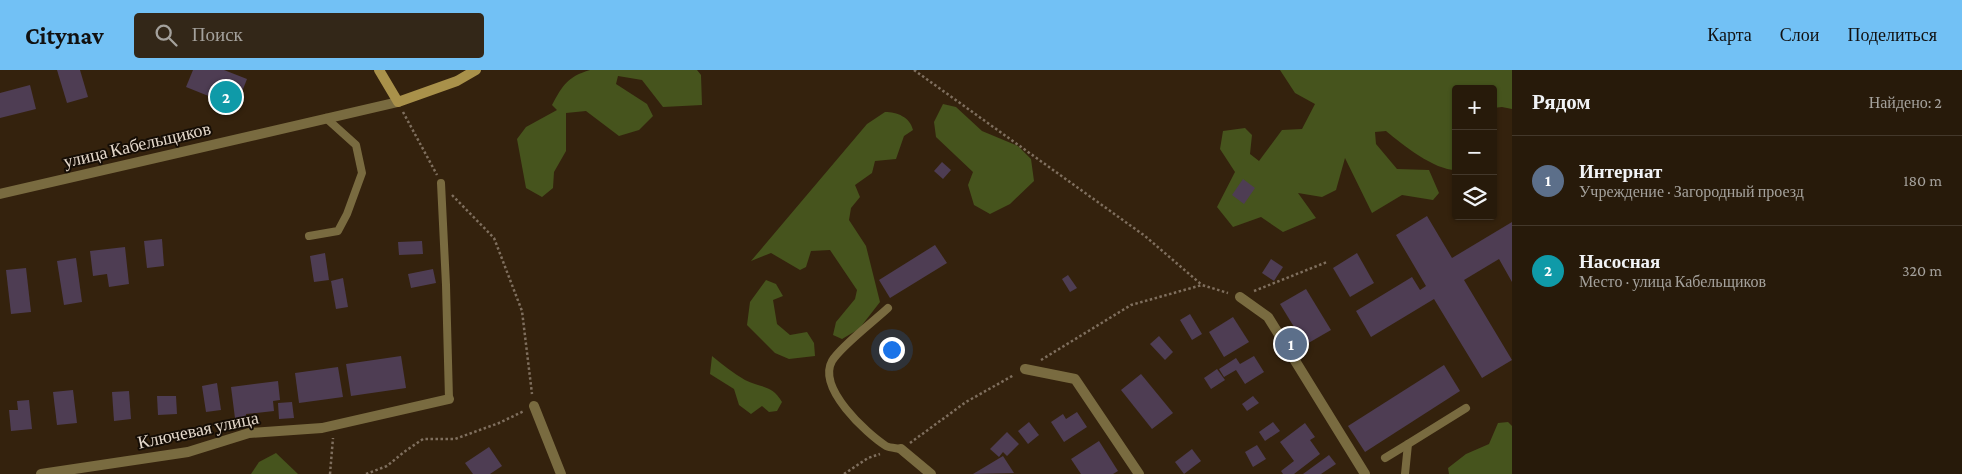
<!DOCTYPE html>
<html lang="ru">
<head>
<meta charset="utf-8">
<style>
  :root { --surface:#271a0a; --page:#332718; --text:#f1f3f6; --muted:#a4a19c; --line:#43382b; --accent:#72c1f5 }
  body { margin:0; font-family:"Crimson Pro",serif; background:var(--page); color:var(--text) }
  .controls { position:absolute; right:15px; top:15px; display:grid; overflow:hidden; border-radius:5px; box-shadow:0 1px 4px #0004 }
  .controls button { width:45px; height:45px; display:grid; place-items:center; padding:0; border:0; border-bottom:1px solid var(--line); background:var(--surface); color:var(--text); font:25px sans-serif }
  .you { position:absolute; left:891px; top:279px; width:18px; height:18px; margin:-12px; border:4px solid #fff; border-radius:50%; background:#1a73e8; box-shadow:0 0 0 8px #1a73e833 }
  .badge { display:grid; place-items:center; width:32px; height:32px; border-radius:50%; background:var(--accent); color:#fff; font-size:16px; font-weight:700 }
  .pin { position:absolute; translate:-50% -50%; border:2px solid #fff; box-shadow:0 1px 5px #0006 }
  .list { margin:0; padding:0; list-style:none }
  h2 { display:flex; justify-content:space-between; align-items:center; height:65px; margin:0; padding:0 20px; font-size:21px }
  h2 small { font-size:16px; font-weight:400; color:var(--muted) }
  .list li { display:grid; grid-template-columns:32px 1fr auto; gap:15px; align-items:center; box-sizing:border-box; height:90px; padding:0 20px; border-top:1px solid var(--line) }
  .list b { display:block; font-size:19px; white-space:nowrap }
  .list p { margin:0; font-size:16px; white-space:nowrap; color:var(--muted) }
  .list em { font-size:16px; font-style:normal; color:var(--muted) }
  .icon { flex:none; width:28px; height:28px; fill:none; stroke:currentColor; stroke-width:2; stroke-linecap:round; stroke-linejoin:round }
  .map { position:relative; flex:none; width:1512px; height:404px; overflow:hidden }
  header { display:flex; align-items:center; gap:30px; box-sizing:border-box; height:70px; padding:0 25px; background:var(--accent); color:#111 }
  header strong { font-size:24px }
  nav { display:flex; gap:28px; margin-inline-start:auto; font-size:18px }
  .search { width:350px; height:45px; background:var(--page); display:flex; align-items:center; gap:12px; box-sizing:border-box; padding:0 18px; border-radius:5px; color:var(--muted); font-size:19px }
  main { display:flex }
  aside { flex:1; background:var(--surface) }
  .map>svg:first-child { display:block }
  .forest { fill:#46541d }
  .building { fill:#4e3d53 }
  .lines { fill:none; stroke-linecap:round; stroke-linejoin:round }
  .path { stroke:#7f6f5e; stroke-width:2.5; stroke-dasharray:2.5 2.5; stroke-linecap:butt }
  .service { stroke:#796b40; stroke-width:8 }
  .minor { stroke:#796b40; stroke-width:10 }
  .tertiary { stroke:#796b40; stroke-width:10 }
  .secondary { stroke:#a9914a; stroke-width:10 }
  .labels { text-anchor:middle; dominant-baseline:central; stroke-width:4; stroke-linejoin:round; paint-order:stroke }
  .street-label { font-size:18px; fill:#e4d8cb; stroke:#150d05 }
</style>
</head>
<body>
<header>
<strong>Citynav</strong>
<div class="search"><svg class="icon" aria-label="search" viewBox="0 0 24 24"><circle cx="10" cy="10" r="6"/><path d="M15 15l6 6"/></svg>Поиск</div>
<nav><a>Карта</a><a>Слои</a><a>Поделиться</a></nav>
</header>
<main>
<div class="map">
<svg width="1512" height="404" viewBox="0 0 1512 404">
  <rect width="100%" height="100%" fill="#34220d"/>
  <g class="forest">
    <path d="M 590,0 L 697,0 L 701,5 L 702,35 L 663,37 L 642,10 L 618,6 L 616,14 L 647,34 L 653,46 L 639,60 L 619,66 L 586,41 L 566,43 L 566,81 L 554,102 L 553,118 L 542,127 L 526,118 L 517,69 L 526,57 L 557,40 L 552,35 C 563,15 567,7 590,0 Z"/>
    <path d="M 1280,0 L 1512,0 L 1512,39 L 1502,37 L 1493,38 L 1493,19 L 1456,19 L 1456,100 C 1434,100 1403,75 1386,61 L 1375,62 L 1376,74 L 1397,99 L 1429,100 L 1439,123 L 1433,130 L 1402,125 L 1372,143 L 1345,88 L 1336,120 L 1322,127 L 1298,123 L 1316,148 L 1283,162 L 1261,147 L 1233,157 L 1217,137 L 1235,102 L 1220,79 L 1223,61 L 1245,58 L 1252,65 L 1250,84 L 1259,91 L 1282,60 L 1302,59 L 1315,34 L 1295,23 Z"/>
    <polygon points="943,34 956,37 982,61 1018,76 1031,89 1034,111 1010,134 990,144 974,135 968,115 973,102 936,67 934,52"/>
    <path d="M 885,42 C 897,42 910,47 913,60 L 904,66 L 896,89 L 875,91 L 872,103 L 855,115 L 860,127 L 851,138 L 849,150 L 866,176 L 880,232 L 859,259 L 842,269 L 833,265 L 836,252 L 855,229 L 857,220 L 830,180 L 811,181 L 806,197 L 800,200 L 771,183 L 751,191 L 867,54 Z"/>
    <polygon points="766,210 776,214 783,226 773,230 777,254 790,265 807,262 814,273 815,286 789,289 775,283 747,255 750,232"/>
    <path d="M 712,286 C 722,294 733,303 745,310 C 760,318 772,314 782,332 L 777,341 L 769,342 L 762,336 L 751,344 L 739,335 L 734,319 L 710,304 Z"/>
    <polygon points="1508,352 1512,356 1512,404 1449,404 1448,398 1466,384 1489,374 1498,353"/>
    <polygon points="276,383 298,404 251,404 259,392"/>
  </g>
  <g class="building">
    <polygon points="57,0 80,0 88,27 67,33"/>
    <polygon points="193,0 224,0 247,9 236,37 186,17"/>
    <polygon points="30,15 36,39 0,48 0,23"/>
    <polygon points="942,92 951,100 943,109 934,101"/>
    <polygon points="1243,109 1255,118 1244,134 1232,125"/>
    <polygon points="1427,146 1452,188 1512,152 1512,212 1499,189 1464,210 1512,290 1482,308 1434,229 1371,267 1356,241 1412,207 1420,220 1426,216 1396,165"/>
    <polygon points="162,169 164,196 147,198 144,171"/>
    <polygon points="422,171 423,184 399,185 398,172"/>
    <polygon points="935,175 947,193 890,228 879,210"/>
    <polygon points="125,177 129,214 109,217 107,204 93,206 90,181"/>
    <polygon points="325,183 329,210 314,212 310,186"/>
    <polygon points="1357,183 1374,213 1350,227 1333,198"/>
    <polygon points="76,188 82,232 64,235 57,191"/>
    <polygon points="1271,189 1283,197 1274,211 1262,203"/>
    <polygon points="26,198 31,242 11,244 6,200"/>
    <polygon points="433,199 436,213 411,218 408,204"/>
    <polygon points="1068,205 1077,218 1070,222 1062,209"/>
    <polygon points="343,208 348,237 336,239 331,211"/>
    <polygon points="1306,219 1331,260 1305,275 1280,234"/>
    <polygon points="1190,244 1202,264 1192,270 1180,250"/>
    <polygon points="1233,247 1249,272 1224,287 1209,262"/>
    <polygon points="1159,266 1173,282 1165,290 1150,274"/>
    <polygon points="401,286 406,318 351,326 346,294"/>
    <polygon points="1254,286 1264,302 1245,314 1236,300 1224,307 1219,299 1236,288 1240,294"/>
    <polygon points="1444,295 1460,321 1365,382 1348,356"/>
    <polygon points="338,297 343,327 299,333 295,303"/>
    <polygon points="1217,299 1225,310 1211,319 1204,308"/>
    <polygon points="1141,304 1173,343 1152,359 1121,320"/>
    <polygon points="278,311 280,330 273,331 274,341 246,344 247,355 236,356 231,317"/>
    <polygon points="217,313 221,340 206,342 202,316"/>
    <polygon points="73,320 77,353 57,355 53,322"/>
    <polygon points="129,321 131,349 114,351 112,322"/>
    <polygon points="157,326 176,326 177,344 158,345"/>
    <polygon points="1253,326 1259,333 1247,341 1242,334"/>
    <polygon points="29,330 32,359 11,361 9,340 18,340 17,331"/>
    <polygon points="292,332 294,348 279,349 278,333"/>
    <polygon points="1077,342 1087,357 1064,372 1051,352 1063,344 1066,349"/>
    <polygon points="1029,352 1039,365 1028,374 1018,361"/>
    <polygon points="1273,352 1280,361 1265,371 1259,362"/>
    <polygon points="1305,353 1315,367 1310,370 1320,384 1294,404 1283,404 1281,401 1294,391 1280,372"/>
    <polygon points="1007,362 1019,374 1007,386 1003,382 999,387 990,379"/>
    <polygon points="1099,371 1118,401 1113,404 1081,404 1071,389"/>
    <polygon points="1257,375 1266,389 1253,397 1245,382"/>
    <polygon points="489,377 502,396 490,404 473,404 465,393"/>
    <polygon points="1192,379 1201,391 1184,404 1175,392"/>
    <polygon points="1329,385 1336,394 1321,404 1303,404"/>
    <polygon points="1003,386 1014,403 973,404"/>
  </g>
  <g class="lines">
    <g class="path">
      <polyline points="914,0 1145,166 1202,215"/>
      <polyline points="403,42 437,105"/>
      <polyline points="452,125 494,168 522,241 532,324"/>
      <polyline points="1254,221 1327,192"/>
      <polyline points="1041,290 1131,235 1202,215 1228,223"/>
      <polyline points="910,373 966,332 1014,305"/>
      <polyline points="330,404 333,368"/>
      <polyline points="366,404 387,396 404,382 423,369 455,369 499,353 524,341"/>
      <polyline points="844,404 868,388 880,384"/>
    </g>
    <g class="service">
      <polyline points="441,113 446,215 449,329"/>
      <polyline points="309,166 338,161 347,144 362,103 356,75 326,48"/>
      <path d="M 888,238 C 874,251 840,277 832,291 C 817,318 866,363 886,376 C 890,378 897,378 901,379"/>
      <polyline points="1385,388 1408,374"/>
      <polyline points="1405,404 1408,374 1466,338"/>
    </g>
    <g class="minor">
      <polyline points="1240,227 1268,247 1365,404"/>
      <polyline points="1025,299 1075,309 1139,404"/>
      <polyline points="534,336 561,404"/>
      <polyline points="901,379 931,404"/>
      <polyline points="41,404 188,382 249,363 322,358 449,329"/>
    </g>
    <polyline class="tertiary" points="0,124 398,32"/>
    <polyline class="secondary" points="379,0 398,32 457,11 476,0"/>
  </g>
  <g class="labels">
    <g class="street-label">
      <text transform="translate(137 75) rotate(-13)">улица Кабельщиков</text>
      <text transform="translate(198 360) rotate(-12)">Ключевая улица</text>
    </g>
  </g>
</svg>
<div class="controls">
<button>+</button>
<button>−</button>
<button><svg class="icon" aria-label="layers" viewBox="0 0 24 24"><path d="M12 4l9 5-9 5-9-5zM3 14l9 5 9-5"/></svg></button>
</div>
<div class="you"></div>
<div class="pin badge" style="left:1291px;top:274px;background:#5c6f8a">1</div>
<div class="pin badge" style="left:226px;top:27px;background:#0f9aa8">2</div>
</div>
<aside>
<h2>Рядом<small>Найдено: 2</small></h2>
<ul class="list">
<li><span class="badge" style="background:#5c6f8a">1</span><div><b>Интернат</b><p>Учреждение · Загородный проезд</p></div><em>180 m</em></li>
<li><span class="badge" style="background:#0f9aa8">2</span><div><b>Насосная</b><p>Место · улица Кабельщиков</p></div><em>320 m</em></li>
</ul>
</aside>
</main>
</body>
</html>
